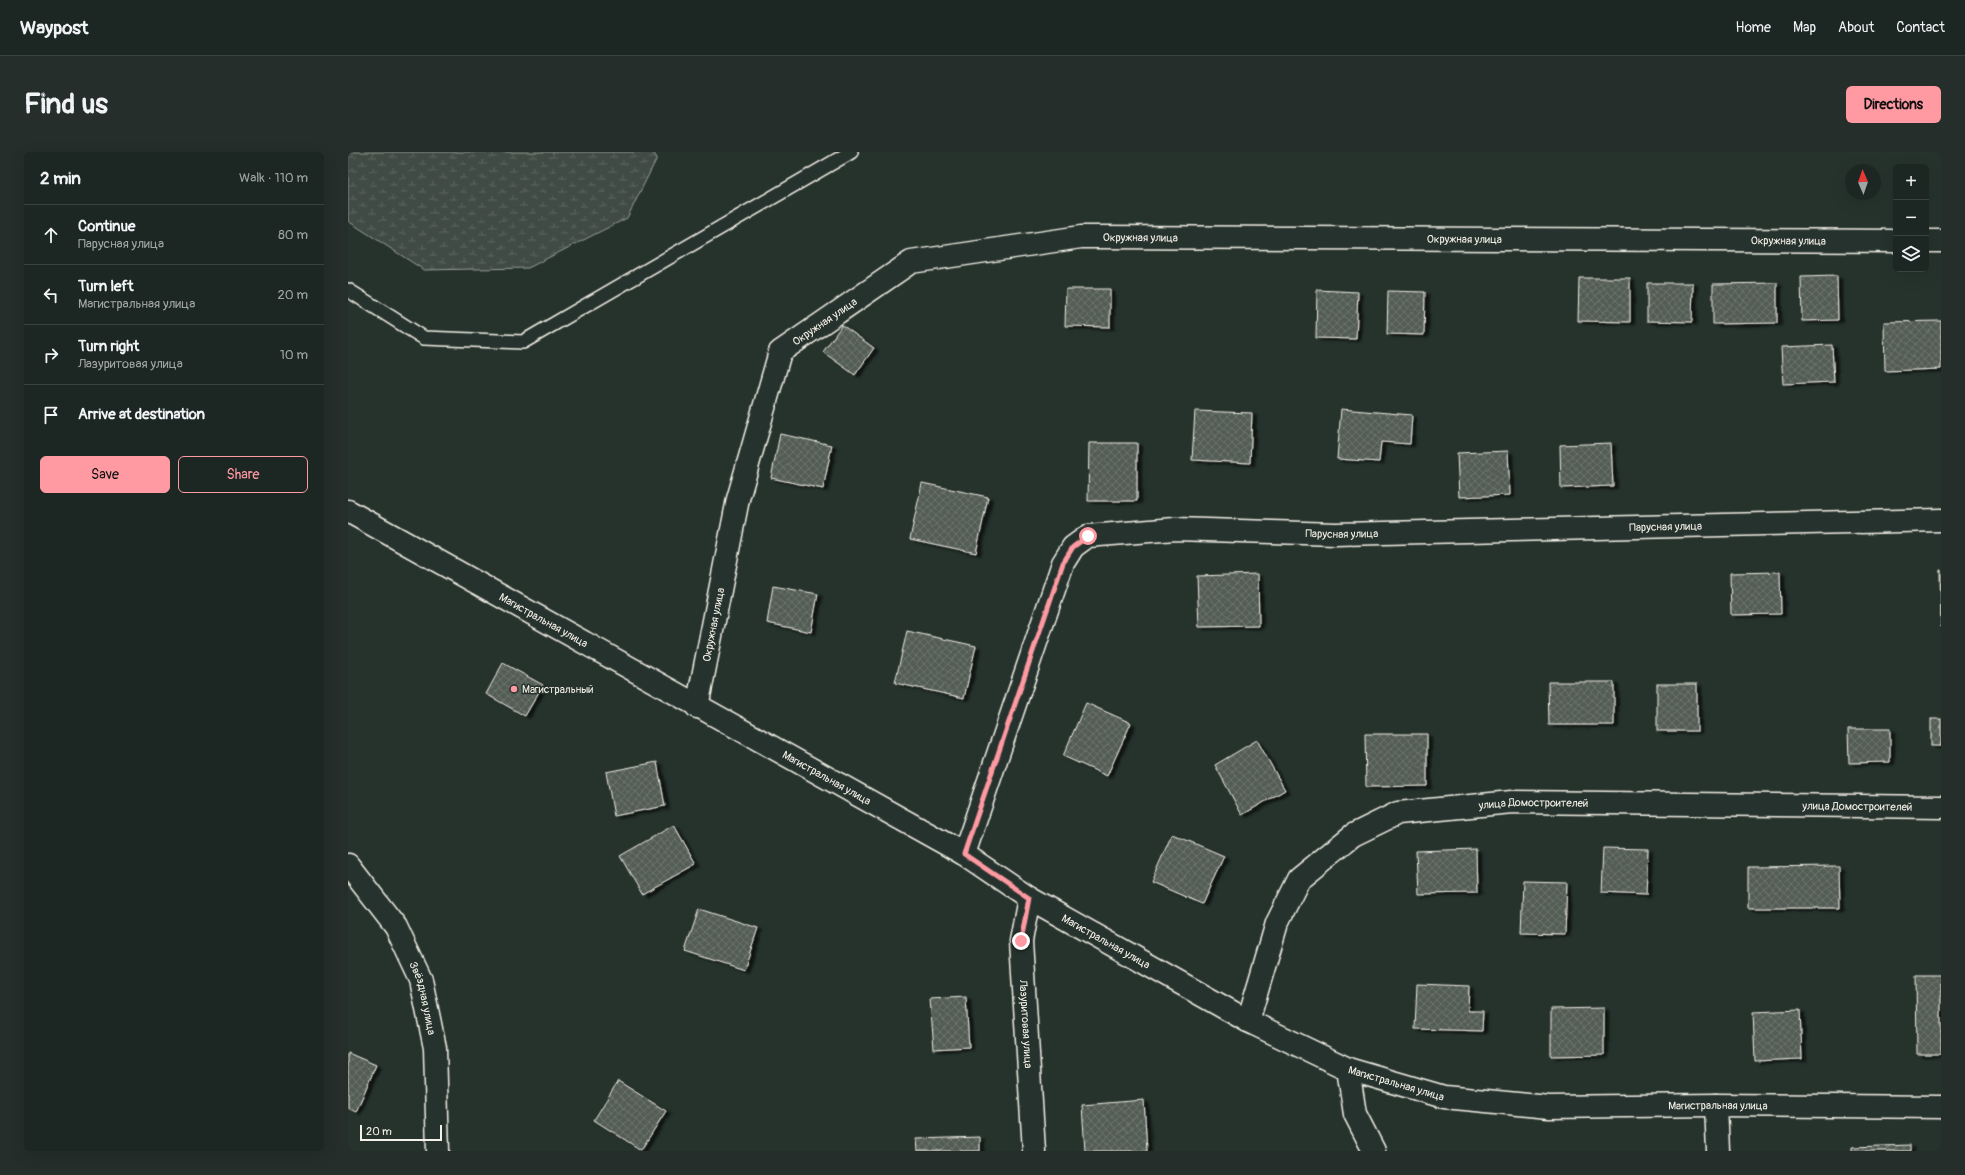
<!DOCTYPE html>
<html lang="en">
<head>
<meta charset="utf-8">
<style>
  :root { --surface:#1c2622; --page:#252e2a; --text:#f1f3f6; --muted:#a0a5a5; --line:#3a4340; --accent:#ff9aa2 }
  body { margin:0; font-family:Pangolin,sans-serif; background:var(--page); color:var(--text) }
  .controls { position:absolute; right:12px; top:12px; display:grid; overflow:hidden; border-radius:6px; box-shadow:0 4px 16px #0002 }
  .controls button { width:36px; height:36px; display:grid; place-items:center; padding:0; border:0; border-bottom:1px solid var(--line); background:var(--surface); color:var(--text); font:20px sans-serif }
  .compass { position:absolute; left:1497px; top:12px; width:36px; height:36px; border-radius:50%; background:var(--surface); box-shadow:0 4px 16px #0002; rotate:358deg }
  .scale { position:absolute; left:12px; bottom:10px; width:82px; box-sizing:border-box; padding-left:4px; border:2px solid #f4f1e8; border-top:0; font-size:11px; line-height:14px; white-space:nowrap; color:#f4f1e8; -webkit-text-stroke:3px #26332d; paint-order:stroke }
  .stop { position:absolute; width:12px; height:12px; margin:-9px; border:3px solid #ff9aa2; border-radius:50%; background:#fff }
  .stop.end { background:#ff9aa2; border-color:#fff; box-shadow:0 1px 4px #0008 }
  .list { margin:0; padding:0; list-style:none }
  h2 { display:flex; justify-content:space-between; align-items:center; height:52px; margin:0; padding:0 16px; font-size:17px }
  h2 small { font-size:13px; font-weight:400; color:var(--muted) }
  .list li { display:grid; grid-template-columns:26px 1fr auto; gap:12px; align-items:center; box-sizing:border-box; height:60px; padding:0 16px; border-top:1px solid var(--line) }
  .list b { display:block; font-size:15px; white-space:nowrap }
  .list p { margin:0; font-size:13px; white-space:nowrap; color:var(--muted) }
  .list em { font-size:13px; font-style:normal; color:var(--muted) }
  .actions { display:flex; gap:8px; padding:12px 16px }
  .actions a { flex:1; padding:9px 0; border:1px solid var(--accent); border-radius:6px; text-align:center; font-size:14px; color:var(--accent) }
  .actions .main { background:var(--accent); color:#111 }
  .icon { flex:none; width:22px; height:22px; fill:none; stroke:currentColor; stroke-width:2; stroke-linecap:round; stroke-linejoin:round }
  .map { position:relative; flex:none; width:1593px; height:999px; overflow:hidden; border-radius:6px }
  header { display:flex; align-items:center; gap:24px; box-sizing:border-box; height:56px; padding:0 20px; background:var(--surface); border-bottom:1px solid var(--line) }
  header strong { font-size:19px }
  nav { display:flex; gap:22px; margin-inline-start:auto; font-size:14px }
  .intro { display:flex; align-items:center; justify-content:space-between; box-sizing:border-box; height:96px; padding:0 24px }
  h1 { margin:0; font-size:28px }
  .button { padding:10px 18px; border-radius:6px; background:var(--accent); color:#111; font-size:14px; font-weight:700 }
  main { display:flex; gap:24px; padding:0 24px }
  aside { flex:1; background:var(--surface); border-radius:6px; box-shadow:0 4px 16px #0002 }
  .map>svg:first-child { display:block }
  .wetland { fill:url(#wetland-marsh); stroke:#9a9e96 }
  .building { fill:url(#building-cross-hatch); stroke:#f4f1e8; filter:url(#shadow) }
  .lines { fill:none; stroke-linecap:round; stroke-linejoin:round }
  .service-casing { stroke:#f4f1e8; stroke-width:16 }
  .minor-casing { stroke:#f4f1e8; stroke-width:25 }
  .service { stroke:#26332d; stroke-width:13 }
  .minor { stroke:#26332d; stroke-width:22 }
  .route { stroke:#ff9aa2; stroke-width:5 }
  .poi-dot { fill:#ff9aa2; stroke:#26332d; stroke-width:1.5 }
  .labels { text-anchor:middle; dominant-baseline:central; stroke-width:3; stroke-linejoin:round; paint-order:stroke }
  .street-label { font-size:11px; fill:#f4f1e8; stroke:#26332d }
  .poi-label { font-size:11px; fill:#f4f1e8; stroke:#26332d; text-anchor:start }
</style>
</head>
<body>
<header>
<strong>Waypost</strong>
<nav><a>Home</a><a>Map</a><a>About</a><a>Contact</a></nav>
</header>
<div class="intro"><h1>Find us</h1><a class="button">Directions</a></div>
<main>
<aside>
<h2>2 min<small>Walk · 110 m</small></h2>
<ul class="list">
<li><svg class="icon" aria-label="ahead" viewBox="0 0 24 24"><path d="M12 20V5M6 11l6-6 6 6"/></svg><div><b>Continue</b><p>Парусная улица</p></div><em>80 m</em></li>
<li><svg class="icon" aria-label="left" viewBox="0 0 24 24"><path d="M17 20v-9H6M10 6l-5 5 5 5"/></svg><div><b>Turn left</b><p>Магистральная улица</p></div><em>20 m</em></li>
<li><svg class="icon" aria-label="right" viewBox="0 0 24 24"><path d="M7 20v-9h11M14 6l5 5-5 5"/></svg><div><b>Turn right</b><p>Лазуритовая улица</p></div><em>10 m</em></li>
<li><svg class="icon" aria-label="arrive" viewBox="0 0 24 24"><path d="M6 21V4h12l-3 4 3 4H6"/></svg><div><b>Arrive at destination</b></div></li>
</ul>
<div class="actions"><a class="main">Save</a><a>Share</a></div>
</aside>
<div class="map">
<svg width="1593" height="999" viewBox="0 0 1593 999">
  <defs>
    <pattern id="wetland-marsh" width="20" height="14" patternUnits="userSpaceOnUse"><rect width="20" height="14" fill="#414b45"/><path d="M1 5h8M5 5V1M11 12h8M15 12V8" fill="none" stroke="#5d6560"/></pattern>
    <pattern id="building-cross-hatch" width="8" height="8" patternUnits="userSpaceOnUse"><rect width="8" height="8" fill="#525c55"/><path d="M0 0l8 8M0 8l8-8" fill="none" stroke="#6c746d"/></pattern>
    <filter id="shadow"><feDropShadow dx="4.5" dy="2.5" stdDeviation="1" flood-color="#0009"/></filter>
  </defs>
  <rect width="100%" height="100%" fill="#26332d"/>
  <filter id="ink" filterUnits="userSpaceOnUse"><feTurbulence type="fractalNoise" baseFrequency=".025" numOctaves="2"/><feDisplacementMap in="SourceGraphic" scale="8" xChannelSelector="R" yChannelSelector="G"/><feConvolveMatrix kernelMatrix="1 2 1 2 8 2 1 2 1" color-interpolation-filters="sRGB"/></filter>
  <g filter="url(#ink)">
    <polygon class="wetland" points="0,0 305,0 309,6 279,66 180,116 76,118 0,69"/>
    <g class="building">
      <polygon points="1489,124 1490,168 1454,169 1453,125"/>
      <polygon points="1231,126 1282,126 1282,170 1230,169"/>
      <polygon points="1299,131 1345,131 1344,170 1299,169"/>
      <polygon points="1429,131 1429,171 1365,172 1365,132"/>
      <polygon points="718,137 762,137 762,175 717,174"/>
      <polygon points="969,138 1010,140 1008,187 968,186"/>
      <polygon points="1040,139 1077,140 1076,183 1039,182"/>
      <polygon points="1593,169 1593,217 1537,219 1536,170"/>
      <polygon points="494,173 526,196 507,223 475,200"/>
      <polygon points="1484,193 1486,230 1435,232 1433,195"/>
      <polygon points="993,257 1064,263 1062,292 1033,290 1031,310 989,307"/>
      <polygon points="847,259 904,261 902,311 844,308"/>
      <polygon points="432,282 484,293 475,337 423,326"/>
      <polygon points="741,291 789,291 789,349 740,349"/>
      <polygon points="1263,291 1265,334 1213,336 1212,293"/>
      <polygon points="1160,299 1162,343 1111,345 1109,301"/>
      <polygon points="574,331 640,345 628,401 562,387"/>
      <polygon points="1592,418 1593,418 1593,475"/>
      <polygon points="1432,420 1433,462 1383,463 1382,421"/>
      <polygon points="910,422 911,474 851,475 849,424"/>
      <polygon points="425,434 470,442 463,480 419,471"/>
      <polygon points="559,479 628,494 616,546 547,531"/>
      <polygon points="155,511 195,533 177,564 138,542"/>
      <polygon points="1200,530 1266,530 1266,573 1201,573"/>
      <rect x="1309" y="532" width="40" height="47"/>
      <polygon points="738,551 783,571 759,624 715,604"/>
      <rect x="1583" y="567" width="10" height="27"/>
      <polygon points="1500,577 1542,577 1542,610 1501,611"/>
      <polygon points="1017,582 1079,582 1079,634 1018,635"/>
      <polygon points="909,588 937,638 894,663 867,613"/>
      <polygon points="309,610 317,654 266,664 258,620"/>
      <polygon points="326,673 348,712 294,742 272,704"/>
      <polygon points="824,682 876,704 854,752 803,730"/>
      <polygon points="1255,696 1300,697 1298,743 1253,741"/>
      <polygon points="1128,697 1129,741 1070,742 1068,699"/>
      <polygon points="1491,714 1492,756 1400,756 1400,715"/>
      <polygon points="1175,729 1219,730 1217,782 1173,781"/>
      <polygon points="351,757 410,776 396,818 337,799"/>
      <polygon points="1568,823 1593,823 1593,902 1569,902"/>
      <polygon points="1069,832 1121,834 1120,859 1135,859 1134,879 1067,877"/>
      <polygon points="618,845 621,895 586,897 582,847"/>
      <polygon points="1256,856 1256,903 1203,904 1203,857"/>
      <polygon points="1452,858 1454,907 1407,909 1405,860"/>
      <polygon points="0,901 28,913 8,960 0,956"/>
      <polygon points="270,929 318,959 293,998 246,968"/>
      <polygon points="796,948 799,999 737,999 734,953"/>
      <polygon points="632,985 632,999 569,999 568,987"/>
      <polygon points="1562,993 1562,999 1504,999 1504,995"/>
    </g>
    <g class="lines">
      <g class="service-casing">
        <polyline id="service" points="0,138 76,186 175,190 503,0"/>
      </g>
      <g class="minor-casing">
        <g id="minor">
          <polyline points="1578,89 1593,89"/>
          <path id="s1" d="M 0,359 L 616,702 L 681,746 L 900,869 L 1000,917 L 1096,945 L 1201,955 L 1368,953 L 1593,955"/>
          <path id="s2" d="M 349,555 L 390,347 L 432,200 L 563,110 L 733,85 L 1548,89"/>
          <path id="s3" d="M 616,702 L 715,411 L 725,395 L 740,384 L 827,377 L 988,382 L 1593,368"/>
          <path id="s4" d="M 0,713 L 48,775 L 73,828 L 87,896 L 90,999"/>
          <path id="s5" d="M 681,746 L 673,789 L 686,999"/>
          <path id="s6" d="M 900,869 L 929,771 L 951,727 L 1005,683 L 1050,661 L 1164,650 L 1593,655"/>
          <polyline points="1000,917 1007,962 1026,999"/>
          <polyline points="1368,953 1370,999"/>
        </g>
      </g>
      <use href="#service" class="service"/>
      <use href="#minor" class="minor"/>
    </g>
  </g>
  <g class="lines" filter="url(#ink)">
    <polyline class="route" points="673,789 681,746 616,702 715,411 725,395 740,384"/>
  </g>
  <circle class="poi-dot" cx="166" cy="537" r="4"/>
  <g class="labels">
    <g class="street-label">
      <text stroke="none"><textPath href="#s2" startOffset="755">Окружная улица</textPath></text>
      <text stroke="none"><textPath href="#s2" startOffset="1079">Окружная улица</textPath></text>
      <text stroke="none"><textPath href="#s2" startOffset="1403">Окружная улица</textPath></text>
      <text stroke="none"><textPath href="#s2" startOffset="419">Окружная улица</textPath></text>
      <text stroke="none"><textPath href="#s3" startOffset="923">Парусная улица</textPath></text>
      <text stroke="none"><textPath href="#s3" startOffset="599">Парусная улица</textPath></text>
      <text stroke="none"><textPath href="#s1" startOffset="224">Магистральная улица</textPath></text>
      <text stroke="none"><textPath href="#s2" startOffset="84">Окружная улица</textPath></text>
      <text stroke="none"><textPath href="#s1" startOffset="548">Магистральная улица</textPath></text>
      <text stroke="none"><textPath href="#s6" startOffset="407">улица Домостроителей</textPath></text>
      <text stroke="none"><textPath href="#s6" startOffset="731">улица Домостроителей</textPath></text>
      <text stroke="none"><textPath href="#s1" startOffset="872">Магистральная улица</textPath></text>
      <text stroke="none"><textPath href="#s4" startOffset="155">Звёздная улица</textPath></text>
      <text stroke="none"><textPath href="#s5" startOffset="127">Лазуритовая улица</textPath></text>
      <text stroke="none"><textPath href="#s1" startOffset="1196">Магистральная улица</textPath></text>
      <text stroke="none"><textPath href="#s1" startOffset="1520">Магистральная улица</textPath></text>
    </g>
    <g class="poi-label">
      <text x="174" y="537">Магистральный</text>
    </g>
  </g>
</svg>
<div class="controls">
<button>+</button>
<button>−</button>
<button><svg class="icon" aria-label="layers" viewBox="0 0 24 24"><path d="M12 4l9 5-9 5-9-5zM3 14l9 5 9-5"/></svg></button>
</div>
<svg class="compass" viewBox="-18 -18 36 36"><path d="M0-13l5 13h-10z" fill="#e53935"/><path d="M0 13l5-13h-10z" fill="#a0a5a5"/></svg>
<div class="scale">20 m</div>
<div class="stop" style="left:740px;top:384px"></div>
<div class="stop end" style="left:673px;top:789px"></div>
</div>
</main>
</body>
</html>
